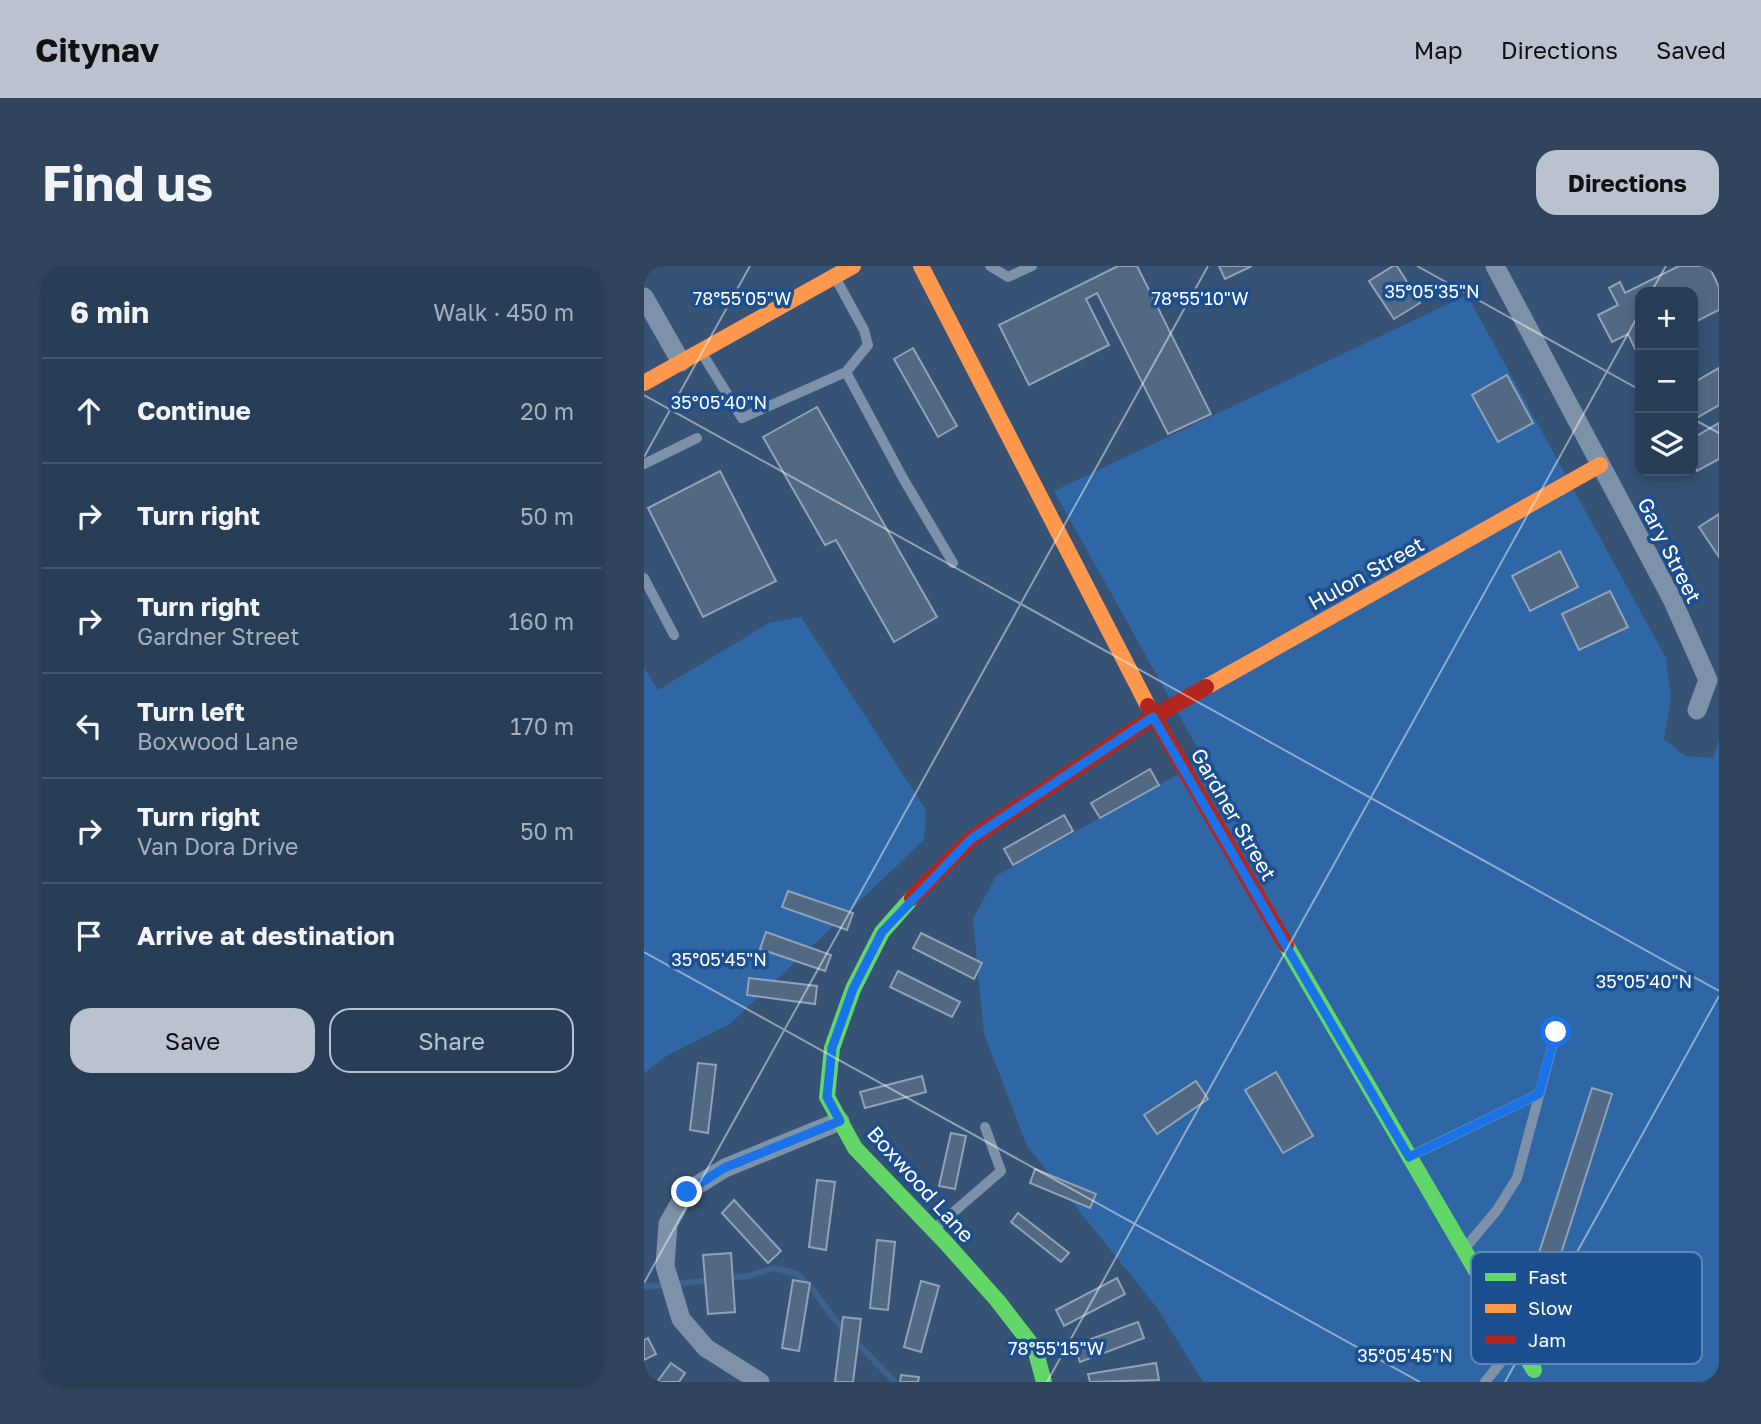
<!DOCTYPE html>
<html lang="en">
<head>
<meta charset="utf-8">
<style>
  :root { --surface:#283e57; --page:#30455d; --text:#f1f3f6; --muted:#a5aeba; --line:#44576d; --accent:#b9c2ce }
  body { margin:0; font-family:"Golos Text",sans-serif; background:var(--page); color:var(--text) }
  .controls { position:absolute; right:21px; top:21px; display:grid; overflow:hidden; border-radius:14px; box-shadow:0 4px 10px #0003 }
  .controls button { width:63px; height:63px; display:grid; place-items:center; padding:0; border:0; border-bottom:2px solid var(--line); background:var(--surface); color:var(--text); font:35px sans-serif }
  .stop { position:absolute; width:21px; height:21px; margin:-16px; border:5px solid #1a73e8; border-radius:50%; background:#fff }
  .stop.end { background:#1a73e8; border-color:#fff; box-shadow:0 2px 7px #0008 }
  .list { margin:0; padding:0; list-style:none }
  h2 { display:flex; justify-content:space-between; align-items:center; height:91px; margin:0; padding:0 28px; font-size:30px }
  h2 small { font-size:23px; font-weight:400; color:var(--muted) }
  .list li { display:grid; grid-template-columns:46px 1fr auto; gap:21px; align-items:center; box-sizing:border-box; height:105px; padding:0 28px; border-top:2px solid var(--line) }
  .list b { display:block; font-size:26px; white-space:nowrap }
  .list p { margin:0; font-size:23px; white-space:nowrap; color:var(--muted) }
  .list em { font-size:23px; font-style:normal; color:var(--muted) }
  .actions { display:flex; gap:14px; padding:21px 28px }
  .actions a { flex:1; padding:16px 0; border:2px solid var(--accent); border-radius:21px; text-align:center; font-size:24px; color:var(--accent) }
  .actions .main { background:var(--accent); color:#111 }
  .icon { flex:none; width:38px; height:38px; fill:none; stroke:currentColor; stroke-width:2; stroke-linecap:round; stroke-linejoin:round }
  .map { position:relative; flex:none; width:1075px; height:1116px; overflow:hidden; border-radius:21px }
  header { display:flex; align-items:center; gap:42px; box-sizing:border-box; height:98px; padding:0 35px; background:var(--accent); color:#111 }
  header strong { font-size:33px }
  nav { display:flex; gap:38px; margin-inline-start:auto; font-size:24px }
  .intro { display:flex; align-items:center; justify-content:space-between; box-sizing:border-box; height:168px; padding:0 42px }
  h1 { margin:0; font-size:49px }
  .button { padding:18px 32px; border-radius:21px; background:var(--accent); color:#111; font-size:24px; font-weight:700 }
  main { display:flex; gap:42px; padding:0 42px }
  aside { flex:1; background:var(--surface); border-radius:21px; box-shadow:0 4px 10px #0003 }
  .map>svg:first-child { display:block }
  .green { fill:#2f66a5 }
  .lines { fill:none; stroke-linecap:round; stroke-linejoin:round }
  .stream { stroke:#3b618d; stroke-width:6 }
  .building { fill:#526984; stroke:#92a2b6; stroke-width:2 }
  .lane { stroke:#7d92a8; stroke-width:10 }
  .street { stroke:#7d92a8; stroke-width:19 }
  .fast { stroke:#63d668; stroke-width:16 }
  .slow { stroke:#ff974d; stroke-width:16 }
  .jam { stroke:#b3261e; stroke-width:16 }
  .route { stroke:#1a73e8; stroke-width:9 }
  .ticks { fill:none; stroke:#fff; stroke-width:2; stroke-opacity:0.45 }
  .labels { text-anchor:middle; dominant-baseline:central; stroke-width:7; stroke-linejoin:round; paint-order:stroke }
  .street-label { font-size:21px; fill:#fff; stroke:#1b4f8f }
  .key { fill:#1b4f8f; stroke:#5f84b1; stroke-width:2 }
  .key-label { font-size:19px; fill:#fff }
  .ticks-label { font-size:18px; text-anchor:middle; fill:#fff; stroke:#1b4f8f; stroke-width:7; stroke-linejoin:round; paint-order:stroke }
</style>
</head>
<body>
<header>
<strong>Citynav</strong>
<nav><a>Map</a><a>Directions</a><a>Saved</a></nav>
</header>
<div class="intro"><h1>Find us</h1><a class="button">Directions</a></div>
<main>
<aside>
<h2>6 min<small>Walk · 450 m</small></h2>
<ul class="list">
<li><svg class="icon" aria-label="ahead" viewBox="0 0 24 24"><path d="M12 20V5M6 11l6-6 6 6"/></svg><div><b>Continue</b></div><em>20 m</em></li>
<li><svg class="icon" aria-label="right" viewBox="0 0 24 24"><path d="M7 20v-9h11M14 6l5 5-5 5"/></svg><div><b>Turn right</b></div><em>50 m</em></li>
<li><svg class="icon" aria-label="right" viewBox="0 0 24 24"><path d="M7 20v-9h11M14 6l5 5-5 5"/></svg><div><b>Turn right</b><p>Gardner Street</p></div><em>160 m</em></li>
<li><svg class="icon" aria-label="left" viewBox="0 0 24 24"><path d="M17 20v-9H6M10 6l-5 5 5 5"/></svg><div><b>Turn left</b><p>Boxwood Lane</p></div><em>170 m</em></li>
<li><svg class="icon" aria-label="right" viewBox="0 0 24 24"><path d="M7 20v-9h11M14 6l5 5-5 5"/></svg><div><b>Turn right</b><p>Van Dora Drive</p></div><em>50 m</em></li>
<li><svg class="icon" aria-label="arrive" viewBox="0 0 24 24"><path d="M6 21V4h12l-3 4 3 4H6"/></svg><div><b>Arrive at destination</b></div></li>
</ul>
<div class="actions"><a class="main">Save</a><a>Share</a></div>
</aside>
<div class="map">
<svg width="1075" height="1116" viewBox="0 0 1075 1116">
  <rect width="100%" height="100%" fill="#365274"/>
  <g class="green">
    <polygon points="823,29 1022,392 1027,432 1020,473 1041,490 1069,492 1075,473 1075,1116 559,1116 514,1043 383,880 340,768 329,653 352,610 560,494 410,225"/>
    <polygon points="157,351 282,544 280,574 86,758 24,789 0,807 0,402 14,424 125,357"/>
  </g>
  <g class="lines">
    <g class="stream">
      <polyline points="82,1012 104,1010 130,1002 153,1008 170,1025 191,1054 251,1116"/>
      <polyline points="0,1021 68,1014"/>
    </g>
  </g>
  <g class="building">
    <polygon points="474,0 493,0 567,148 524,168 453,27 442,33 465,79 385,119 355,59"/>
    <polygon points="575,0 608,0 581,13"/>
    <polygon points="749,0 753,0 776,37 750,53 725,15"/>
    <polygon points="1035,0 1065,0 1075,21 1075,44 1049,57 1049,26 996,26 996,93 984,68 968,76 954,49 974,39 965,22 976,16 981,27"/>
    <polygon points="269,82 313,160 294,171 250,93"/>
    <polygon points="1075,102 1075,139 1049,154 1049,117"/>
    <polygon points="863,109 889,157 854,176 828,129"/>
    <polygon points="173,141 293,351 250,376 192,274 181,279 119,171"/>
    <polygon points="1075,157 1075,193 1053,205 1049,197 1049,172"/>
    <polygon points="76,205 132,315 59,351 4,242"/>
    <polygon points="1075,248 1075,291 1055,261"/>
    <polygon points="916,285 934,321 886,345 868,310"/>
    <polygon points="966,325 984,361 935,384 918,348"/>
    <polygon points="506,503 515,519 456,552 447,537"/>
    <polygon points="420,549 429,565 369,599 360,583"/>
    <polygon points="144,625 209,647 203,664 138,641"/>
    <polygon points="122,666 187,689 181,705 116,683"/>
    <polygon points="277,667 338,697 330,713 269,682"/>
    <polygon points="254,705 316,736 308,751 246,721"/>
    <polygon points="105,712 173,720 171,738 103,729"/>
    <polygon points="54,797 72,799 64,867 46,864"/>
    <polygon points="632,806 669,870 639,887 601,824"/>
    <polygon points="278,810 282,826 221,842 216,826"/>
    <polygon points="552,815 564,833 513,868 500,849"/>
    <polygon points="948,822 968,828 915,994 895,987"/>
    <polygon points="307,867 322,870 311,923 295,920"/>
    <polygon points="391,903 452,928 446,942 386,917"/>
    <polygon points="173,914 191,916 182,984 165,981"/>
    <polygon points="90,934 137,985 124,997 78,947"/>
    <polygon points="374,947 425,987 417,996 367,956"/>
    <polygon points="233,974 251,976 244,1044 226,1042"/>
    <polygon points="87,987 91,1046 64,1048 59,989"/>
    <polygon points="473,1012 481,1028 420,1060 412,1044"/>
    <polygon points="149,1014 166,1017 155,1085 138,1082"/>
    <polygon points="277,1015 295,1020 277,1086 260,1081"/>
    <polygon points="199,1051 217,1053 209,1116 191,1116"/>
    <polygon points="494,1056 500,1072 436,1096 430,1079"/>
    <polygon points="4,1072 12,1088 0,1094 0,1074"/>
    <polygon points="27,1097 41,1107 35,1116 13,1116"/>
    <polygon points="512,1097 515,1114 446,1116 444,1108"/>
    <polygon points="257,1109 275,1111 274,1116 256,1116"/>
  </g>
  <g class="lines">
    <g class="lane">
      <polyline points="346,0 364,11 388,0"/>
      <polyline points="59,89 98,152 202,106 224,79 220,64 192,13"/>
      <polyline points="202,106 260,214 309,297"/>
      <polyline points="0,198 53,172"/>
      <polyline points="0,312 30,369"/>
      <polyline points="769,889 895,828"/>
      <polyline points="290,963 357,905 341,861"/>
      <polyline points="822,981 853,944 873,912 912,766"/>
      <polyline points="841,1116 871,1079"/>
    </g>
    <g class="street">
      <polyline points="851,0 1028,333 1064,414 1053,444"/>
      <polyline points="0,31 37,96"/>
      <polyline points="116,1116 62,1082 37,1053 21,1000 24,958 42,926 81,902 196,855"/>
    </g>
    <g class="fast">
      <polyline points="268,632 238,666 209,723 188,782 183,831 211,882 302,977 353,1034 391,1083 400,1116"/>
      <polyline points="642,679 890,1104"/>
    </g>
    <g class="slow">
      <polyline points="277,0 504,440"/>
      <polyline points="0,117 209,0"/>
      <polyline points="562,421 956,199"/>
    </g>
    <g class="jam">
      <polyline points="504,440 642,679"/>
      <polyline points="268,632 327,573 509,451 562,421"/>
    </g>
  </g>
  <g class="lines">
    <polyline class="route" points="43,926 80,902 196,855 183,831 188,782 209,723 238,666 327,573 509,451 765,891 895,828 912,766"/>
  </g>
  <path class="ticks" d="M 773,0 L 996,124M 1007,26 L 1022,0M 0,129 L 1075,725M 1049,153 L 1075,167M 0,191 L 106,0M 0,686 L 776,1116M 0,1017 L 564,0M 403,1116 L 996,46M 861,1116 L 1075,730"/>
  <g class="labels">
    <g class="street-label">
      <text transform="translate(1026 284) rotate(63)">Gary Street</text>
      <text transform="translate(722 307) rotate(-29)">Hulon Street</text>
      <text transform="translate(590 548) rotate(60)">Gardner Street</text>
      <text transform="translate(277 918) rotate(48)">Boxwood Lane</text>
    </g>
  </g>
  <rect x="827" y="986" width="231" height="112" rx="10" class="key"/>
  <rect x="841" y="1007" width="31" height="8" fill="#63d668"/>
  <rect x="841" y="1038" width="31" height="9" fill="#ff974d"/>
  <rect x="841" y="1070" width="31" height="8" fill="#b3261e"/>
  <g class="key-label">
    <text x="884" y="1018">Fast</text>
    <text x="884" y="1049">Slow</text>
    <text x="884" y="1081">Jam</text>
  </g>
  <g class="ticks-label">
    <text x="788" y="32">35°05'35"N</text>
    <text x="98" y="39">78°55'05"W</text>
    <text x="556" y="39">78°55'10"W</text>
    <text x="75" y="143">35°05'40"N</text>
    <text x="75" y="700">35°05'45"N</text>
    <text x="1000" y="722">35°05'40"N</text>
    <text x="412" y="1089">78°55'15"W</text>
    <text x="761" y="1096">35°05'45"N</text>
  </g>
</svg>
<div class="controls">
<button>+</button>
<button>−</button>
<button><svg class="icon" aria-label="layers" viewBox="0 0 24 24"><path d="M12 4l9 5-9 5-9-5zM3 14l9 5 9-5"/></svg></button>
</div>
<div class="stop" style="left:912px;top:766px"></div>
<div class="stop end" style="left:43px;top:926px"></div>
</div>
</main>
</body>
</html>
